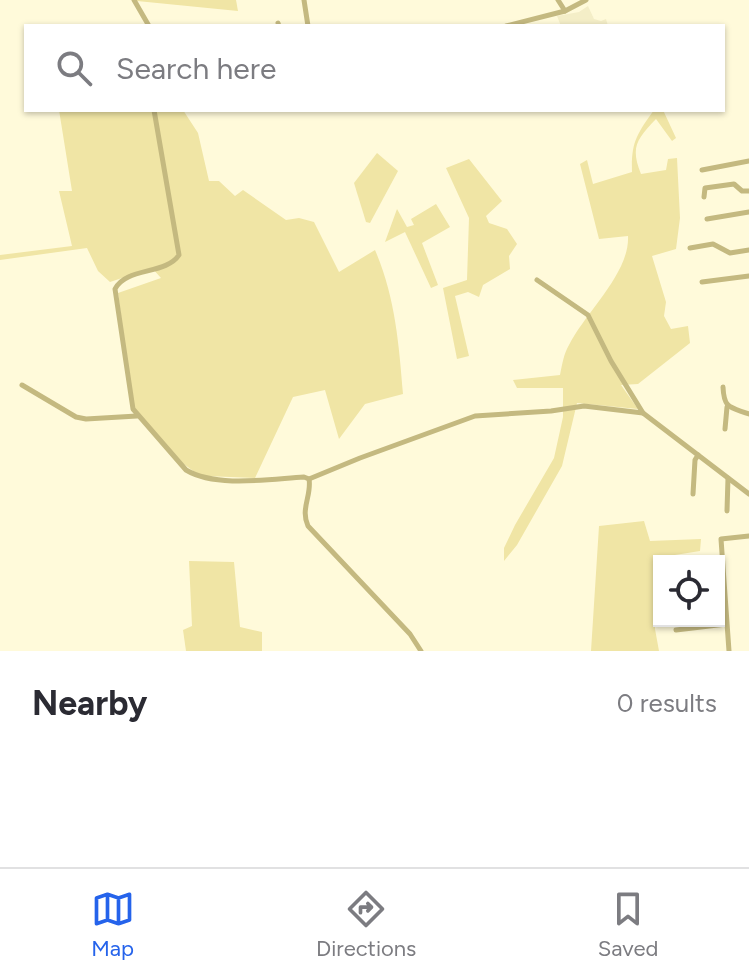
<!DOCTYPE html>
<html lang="en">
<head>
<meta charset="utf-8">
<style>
  :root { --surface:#fff; --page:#f2f2f3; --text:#2b2b33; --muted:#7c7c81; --line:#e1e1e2; --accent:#2563eb }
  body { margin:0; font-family:Figtree,sans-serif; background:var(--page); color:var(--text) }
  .controls { position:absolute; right:24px; bottom:24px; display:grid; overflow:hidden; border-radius:0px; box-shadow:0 2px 6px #0004 }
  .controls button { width:72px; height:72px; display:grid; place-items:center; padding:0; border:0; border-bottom:2px solid var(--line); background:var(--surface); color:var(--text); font:40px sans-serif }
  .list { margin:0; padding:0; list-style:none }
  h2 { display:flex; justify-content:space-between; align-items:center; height:104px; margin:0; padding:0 32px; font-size:34px }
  h2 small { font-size:26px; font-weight:400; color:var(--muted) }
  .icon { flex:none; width:44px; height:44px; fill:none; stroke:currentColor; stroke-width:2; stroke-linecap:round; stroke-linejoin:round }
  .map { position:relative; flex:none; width:749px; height:651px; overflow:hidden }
  .search { position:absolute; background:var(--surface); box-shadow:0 2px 6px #0004; left:24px; right:24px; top:24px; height:88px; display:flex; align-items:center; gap:20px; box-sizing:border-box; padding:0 28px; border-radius:0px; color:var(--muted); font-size:30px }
  .sheet { height:216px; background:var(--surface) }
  nav { display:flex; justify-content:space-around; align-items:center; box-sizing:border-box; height:112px; border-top:2px solid var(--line); background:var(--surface); font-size:22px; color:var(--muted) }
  nav a { display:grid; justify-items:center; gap:4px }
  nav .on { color:var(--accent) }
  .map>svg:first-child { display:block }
  .built { fill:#f4eec7 }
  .green { fill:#f0e5a5 }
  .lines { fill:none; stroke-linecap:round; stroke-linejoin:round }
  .minor { stroke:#c4b980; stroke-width:5 }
</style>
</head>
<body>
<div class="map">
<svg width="749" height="651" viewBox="0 0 749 651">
  <rect width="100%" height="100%" fill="#fffada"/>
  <polygon class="built" points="588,6 594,19 601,21 606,19 608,26 561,26 557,16 579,12"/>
  <g class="green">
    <polygon points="137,0 236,0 238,11 137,1"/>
    <path d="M 59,110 L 183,110 L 198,133 L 209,181 L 219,181 L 235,196 L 243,190 L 286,220 L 299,218 L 314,222 L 339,272 L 375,250 C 395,296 399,344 403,394 L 365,404 L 339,439 L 325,390 L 293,397 L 255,478 L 205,476 L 196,473 L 181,462 L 137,412 L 132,401 L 118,293 L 161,278 L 152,268 L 110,282 L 98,271 L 87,248 L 0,260 L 0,255 L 72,246 L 59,191 L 72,191 Z"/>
    <path d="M 654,110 L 663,110 L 676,138 L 672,141 L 656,119 C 637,139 630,147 641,174 L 666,170 L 668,159 L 677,158 L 680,218 L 676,249 L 652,256 L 666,302 L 664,316 L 671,329 L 688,326 L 690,343 L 638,384 L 621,385 L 638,409 L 577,403 L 562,466 L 517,545 L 504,561 L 504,548 L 515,525 L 554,458 L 563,417 L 563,388 L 517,388 L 513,380 L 560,375 C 562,365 564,353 569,345 C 585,313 630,273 628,236 L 599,239 L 580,164 L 587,160 L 593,184 L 632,172 C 631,142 637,134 654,110 Z"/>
    <polygon points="377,153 398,171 370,223 366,222 354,183"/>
    <polygon points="469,159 502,201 486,216 489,223 507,229 517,244 509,256 510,269 483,285 479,297 468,292 455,296 469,356 457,359 443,288 467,280 469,218 446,168"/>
    <polygon points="436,204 450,227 422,243 438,285 431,288 405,232 385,242 397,209 407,227 414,225 411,219"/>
    <polygon points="644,521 650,541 701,539 700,551 656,558 655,629 659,651 591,651 599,526"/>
    <polygon points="189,561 234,562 240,627 262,632 262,651 186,651 183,630 192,626"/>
  </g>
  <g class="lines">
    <g class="minor">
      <polyline points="134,0 149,26"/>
      <polyline points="304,0 308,26"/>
      <polyline points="558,0 565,11"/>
      <polyline points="278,23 279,26"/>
      <polyline points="506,26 565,11 586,0"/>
      <path d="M 154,110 L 179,255 C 166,275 126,267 115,289 L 133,409 L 186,470 C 216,488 270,479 304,477 L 309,479 C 312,495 300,509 308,526 L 410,634 L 421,651"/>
      <polyline points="702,170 749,161"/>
      <polyline points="704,197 705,188 734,184 742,191 749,191"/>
      <polyline points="707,219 749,212"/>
      <polyline points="690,248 713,244 730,253 749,250"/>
      <polyline points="537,280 588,315 611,361 643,413"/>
      <polyline points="702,282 749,276"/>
      <polyline points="22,385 76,417 86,419 137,416"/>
      <path d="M 723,387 C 724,409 730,407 749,414"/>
      <polyline points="725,429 727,407"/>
      <polyline points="309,479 360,458 475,416 551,411 584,406 643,413 749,494"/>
      <polyline points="693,494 695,460 698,455"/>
      <polyline points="727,511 728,478"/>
      <polyline points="676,630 726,624"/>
      <polyline points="729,651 721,539 749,536"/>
    </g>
  </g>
</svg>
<div class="controls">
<button><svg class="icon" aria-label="locate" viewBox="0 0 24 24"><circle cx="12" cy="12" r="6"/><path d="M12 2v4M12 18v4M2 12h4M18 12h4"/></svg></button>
</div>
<div class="search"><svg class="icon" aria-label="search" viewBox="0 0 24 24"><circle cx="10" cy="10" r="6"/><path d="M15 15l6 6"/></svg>Search here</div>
</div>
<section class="sheet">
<h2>Nearby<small>0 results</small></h2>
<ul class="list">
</ul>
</section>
<nav>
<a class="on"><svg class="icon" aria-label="map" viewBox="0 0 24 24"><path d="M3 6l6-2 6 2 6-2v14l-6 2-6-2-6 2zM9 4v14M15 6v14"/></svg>Map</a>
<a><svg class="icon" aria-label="directions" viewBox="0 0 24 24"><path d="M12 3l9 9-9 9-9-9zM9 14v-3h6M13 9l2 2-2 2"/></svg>Directions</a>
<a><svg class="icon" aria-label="saved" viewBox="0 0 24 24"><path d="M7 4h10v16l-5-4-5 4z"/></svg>Saved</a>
</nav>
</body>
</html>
